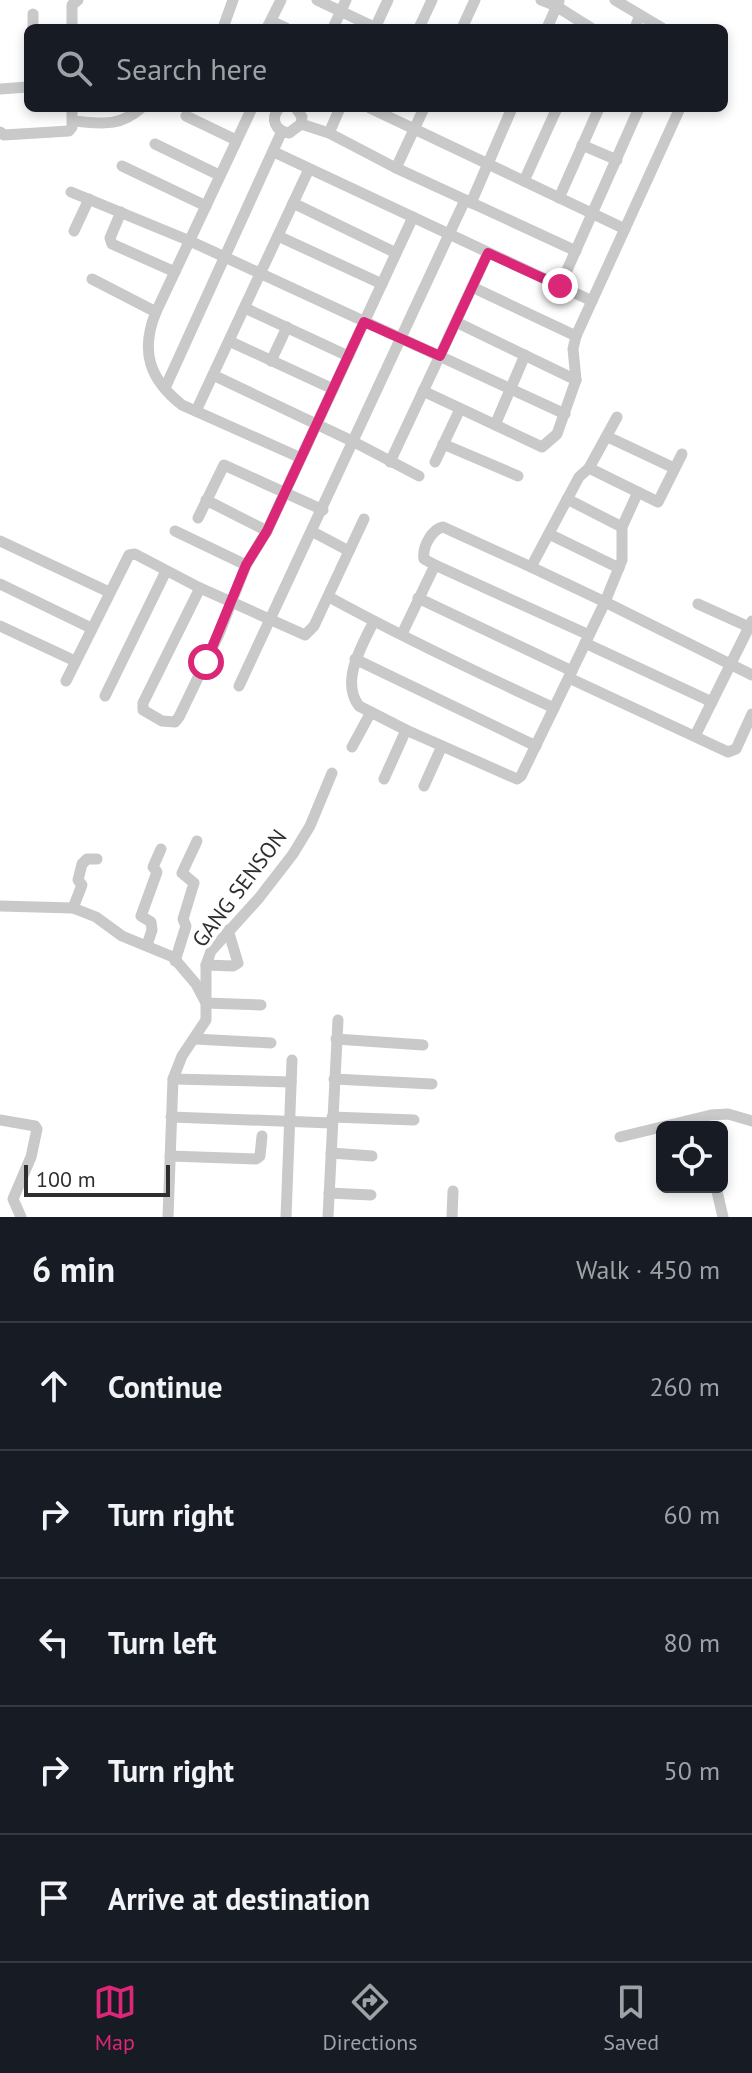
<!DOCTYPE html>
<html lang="en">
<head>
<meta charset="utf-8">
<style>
  :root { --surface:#171b24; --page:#20242c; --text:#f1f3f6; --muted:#9ea1a6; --line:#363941; --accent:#db2777 }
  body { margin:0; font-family:"PT Sans",sans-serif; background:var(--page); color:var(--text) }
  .controls { position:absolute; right:24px; bottom:24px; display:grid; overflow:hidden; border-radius:12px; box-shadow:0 4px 12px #0003 }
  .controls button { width:72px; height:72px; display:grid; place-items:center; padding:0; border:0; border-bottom:2px solid var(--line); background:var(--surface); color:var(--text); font:40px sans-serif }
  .scale { position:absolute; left:24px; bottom:20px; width:146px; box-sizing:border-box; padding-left:8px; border:4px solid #2f2f2f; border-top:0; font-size:22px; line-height:28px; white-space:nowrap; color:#2f2f2f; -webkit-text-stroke:6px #fff; paint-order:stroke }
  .stop { position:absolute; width:24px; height:24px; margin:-18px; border:6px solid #db2777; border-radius:50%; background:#fff }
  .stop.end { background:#db2777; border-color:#fff; box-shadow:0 2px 8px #0008 }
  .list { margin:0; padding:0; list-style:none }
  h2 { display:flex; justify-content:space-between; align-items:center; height:104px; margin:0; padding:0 32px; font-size:34px }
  h2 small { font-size:26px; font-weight:400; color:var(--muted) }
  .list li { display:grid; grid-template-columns:52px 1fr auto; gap:24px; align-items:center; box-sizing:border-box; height:128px; padding:0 32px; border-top:2px solid var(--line) }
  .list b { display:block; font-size:30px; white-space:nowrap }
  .list em { font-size:26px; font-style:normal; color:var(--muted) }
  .icon { flex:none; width:44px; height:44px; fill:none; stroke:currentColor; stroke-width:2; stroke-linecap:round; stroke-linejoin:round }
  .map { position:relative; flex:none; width:752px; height:1217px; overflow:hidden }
  .search { position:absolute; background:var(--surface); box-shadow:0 4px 12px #0003; left:24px; right:24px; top:24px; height:88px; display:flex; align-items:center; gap:20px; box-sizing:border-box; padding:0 28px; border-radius:12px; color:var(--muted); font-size:30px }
  .sheet { height:744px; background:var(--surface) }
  nav { display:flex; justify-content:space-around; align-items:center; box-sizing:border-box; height:112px; border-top:2px solid var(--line); background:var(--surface); font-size:22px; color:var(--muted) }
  nav a { display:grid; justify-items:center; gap:4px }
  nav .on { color:var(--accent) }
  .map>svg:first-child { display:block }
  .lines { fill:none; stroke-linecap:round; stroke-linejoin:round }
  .minor { stroke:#c9c9c9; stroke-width:11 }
  .route { stroke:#db2777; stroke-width:10 }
  .labels { text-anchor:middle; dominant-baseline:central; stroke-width:8; stroke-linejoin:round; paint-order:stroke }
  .street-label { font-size:22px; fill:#2f2f2f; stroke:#fff }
</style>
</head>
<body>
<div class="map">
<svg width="752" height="1217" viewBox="0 0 752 1217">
  <rect width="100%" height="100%" fill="#fff"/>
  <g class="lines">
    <g class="minor">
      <polyline points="317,0 376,28"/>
      <polyline points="541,0 556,6 591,28"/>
      <polyline points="615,0 662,28"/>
      <polyline points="33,14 33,28"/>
      <polyline points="271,21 286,28"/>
      <polyline points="72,28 72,5 78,0"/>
      <polyline points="223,28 233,0"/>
      <polyline points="267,28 281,0"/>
      <polyline points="333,28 346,0"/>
      <polyline points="375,28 388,0"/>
      <polyline points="419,28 432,0"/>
      <polyline points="462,28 475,0"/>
      <polyline points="547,28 559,1"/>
      <polyline points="635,28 640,15"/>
      <polyline points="0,89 28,87"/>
      <path d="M 252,108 L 156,312 C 140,351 149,379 182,405 L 301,458"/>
      <path d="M 279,108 C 270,119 275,131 289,133 L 301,124 L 302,117 L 296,108"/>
      <polyline points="370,108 625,229"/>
      <polyline points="186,116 236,140"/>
      <path d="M 73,121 C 101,123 118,128 141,108"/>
      <polyline points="301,124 329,133 396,168 576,251"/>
      <polyline points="0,132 4,135 69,131 72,127 72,108"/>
      <polyline points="329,133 340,108"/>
      <polyline points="155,144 219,175"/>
      <polyline points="582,145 617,160"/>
      <polyline points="274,152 592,301"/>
      <polyline points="122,166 206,206"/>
      <polyline points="396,168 424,108"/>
      <polyline points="524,181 557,108"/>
      <polyline points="71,192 190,241 565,414"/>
      <polyline points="559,198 599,108"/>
      <polyline points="293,203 396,253"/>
      <polyline points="471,203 512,108"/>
      <polyline points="121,212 110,238 112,244 175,272"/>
      <polyline points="74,231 89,199"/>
      <polyline points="278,236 382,284"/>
      <polyline points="92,279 156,312"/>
      <polyline points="560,286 639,108"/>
      <polyline points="472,287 576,336"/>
      <polyline points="245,308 348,356"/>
      <polyline points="456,322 576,380"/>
      <polyline points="229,341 333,389"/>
      <polyline points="271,361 287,327"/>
      <polyline points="213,375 354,442 419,476"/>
      <polyline points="165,388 282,131"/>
      <polyline points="423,391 542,447 557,434 576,380 573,349 576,336 680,108"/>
      <polyline points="196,411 309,169"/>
      <polyline points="495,425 525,355"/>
      <polyline points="608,437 674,468"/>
      <polyline points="443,444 518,476"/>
      <polyline points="390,462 488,253"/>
      <polyline points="435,462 460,409"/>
      <polyline points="589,468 658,502 682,454"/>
      <polyline points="567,499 622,527 622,560 605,602 752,675"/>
      <polyline points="206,500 267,531"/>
      <polyline points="198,518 224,465 323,510"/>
      <polyline points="622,527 638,492"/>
      <polyline points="175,531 246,565"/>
      <polyline points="313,532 349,551"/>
      <polyline points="549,534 619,568"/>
      <polyline points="0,541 109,592"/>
      <path d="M 435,565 L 424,559 C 422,547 432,529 443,527 L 531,567"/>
      <polyline points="0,584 91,628"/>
      <polyline points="200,588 143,703 143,710 162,721 175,722 179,717 219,634 246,565 267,531 413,217"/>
      <path d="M 329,597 C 402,637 478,673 554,708 L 605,602 L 531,567 L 579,477 L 589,468 L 617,417"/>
      <polyline points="418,598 572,671"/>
      <polyline points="698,604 749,627"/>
      <path d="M 373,623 C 362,646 340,681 359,706 L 406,730 L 517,779 L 521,776 L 554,708"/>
      <polyline points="0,626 75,661"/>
      <polyline points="402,634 435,565 589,635"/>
      <polyline points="585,643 712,702"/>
      <polyline points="355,659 536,746"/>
      <polyline points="569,678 728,752 736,749 752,714"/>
      <polyline points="66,681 129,555 135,554 200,588 305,635 314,626 364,519"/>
      <polyline points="239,686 465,200"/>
      <polyline points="105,696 166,571"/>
      <polyline points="695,736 752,621"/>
      <polyline points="352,747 371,712"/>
      <polyline points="384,779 406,730"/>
      <polyline points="424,786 442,746"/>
      <polyline points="0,906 73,908 96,917 122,936 173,957 196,984 206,1003 261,1005"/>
      <polyline points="73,908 82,885 78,880 82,864 87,859 97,859"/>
      <polyline points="147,945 152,930 151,922 141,916 157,872 153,867 161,849"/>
      <polyline points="175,961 186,926 183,919 194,883 182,873 197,841"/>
      <polyline points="206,965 233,966 238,963 228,930"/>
      <polyline points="195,1039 271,1043"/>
      <polyline points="336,1039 423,1045"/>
      <polyline points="173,1079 291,1082"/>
      <polyline points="334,1079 432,1084"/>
      <polyline points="171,1117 331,1123"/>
      <polyline points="332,1117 414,1120"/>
      <polyline points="0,1120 35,1126 37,1129 31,1157 13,1199 21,1217"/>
      <polyline points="620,1137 711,1115 728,1114 752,1121"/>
      <polyline points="331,1153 372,1156"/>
      <polyline points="170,1156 256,1159 260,1156 262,1136"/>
      <polyline points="716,1187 723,1217"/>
      <polyline points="329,1193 371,1195"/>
      <polyline points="168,1217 173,1079 182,1056 206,1020 206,965 211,951 259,898 293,854 310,826 332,773"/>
      <polyline points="286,1217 292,1060"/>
      <polyline points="328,1217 338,1020"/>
      <polyline points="452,1217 453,1191"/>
    </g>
  </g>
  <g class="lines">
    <polyline class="route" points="206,662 246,565 267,531 364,322 440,356 488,253 560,286"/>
  </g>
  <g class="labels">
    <g class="street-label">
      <text transform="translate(239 888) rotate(-53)">GANG SENSON</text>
    </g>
  </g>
</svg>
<div class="controls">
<button><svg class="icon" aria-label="locate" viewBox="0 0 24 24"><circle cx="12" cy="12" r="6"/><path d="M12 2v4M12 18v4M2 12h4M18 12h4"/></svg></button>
</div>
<div class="scale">100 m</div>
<div class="stop" style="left:206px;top:662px"></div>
<div class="stop end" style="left:560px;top:286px"></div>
<div class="search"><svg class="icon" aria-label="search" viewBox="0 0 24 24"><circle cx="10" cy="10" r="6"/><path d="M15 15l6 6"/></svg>Search here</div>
</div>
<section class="sheet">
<h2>6 min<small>Walk · 450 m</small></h2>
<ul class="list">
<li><svg class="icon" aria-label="ahead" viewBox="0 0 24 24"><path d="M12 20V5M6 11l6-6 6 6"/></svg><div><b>Continue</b></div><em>260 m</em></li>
<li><svg class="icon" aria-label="right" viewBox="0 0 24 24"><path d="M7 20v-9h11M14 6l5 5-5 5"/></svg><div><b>Turn right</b></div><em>60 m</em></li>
<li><svg class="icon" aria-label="left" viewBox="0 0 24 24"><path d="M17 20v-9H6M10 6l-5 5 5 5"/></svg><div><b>Turn left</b></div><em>80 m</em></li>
<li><svg class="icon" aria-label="right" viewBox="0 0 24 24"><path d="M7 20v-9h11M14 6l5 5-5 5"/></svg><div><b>Turn right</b></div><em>50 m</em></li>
<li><svg class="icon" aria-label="arrive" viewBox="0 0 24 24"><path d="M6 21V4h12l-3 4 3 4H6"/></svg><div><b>Arrive at destination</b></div></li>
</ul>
</section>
<nav>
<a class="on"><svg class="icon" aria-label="map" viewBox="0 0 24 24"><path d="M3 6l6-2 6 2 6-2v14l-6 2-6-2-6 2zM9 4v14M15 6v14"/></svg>Map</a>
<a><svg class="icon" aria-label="directions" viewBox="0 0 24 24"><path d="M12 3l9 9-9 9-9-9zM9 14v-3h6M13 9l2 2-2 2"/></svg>Directions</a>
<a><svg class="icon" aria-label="saved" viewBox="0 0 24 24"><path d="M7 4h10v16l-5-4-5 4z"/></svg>Saved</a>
</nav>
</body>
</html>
